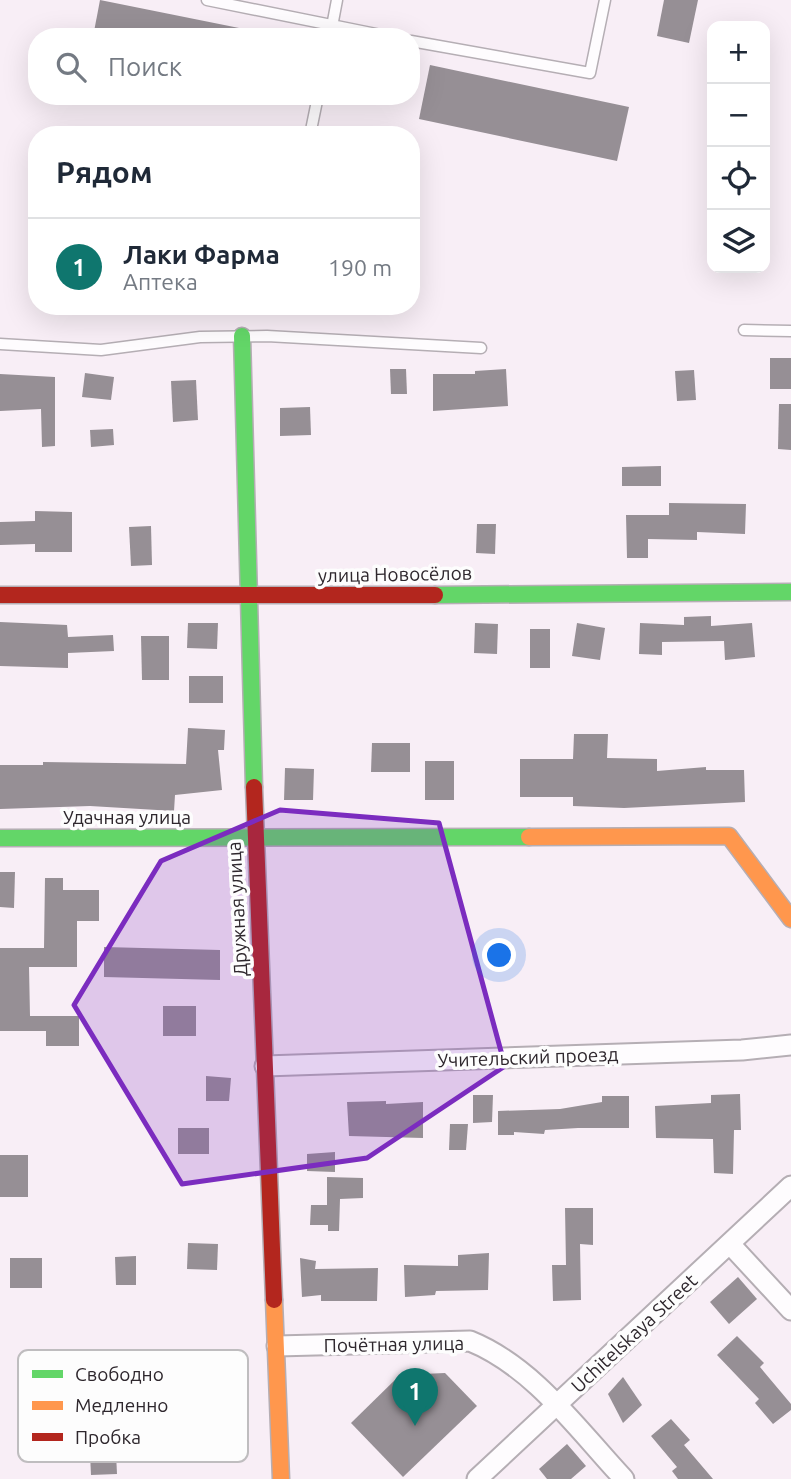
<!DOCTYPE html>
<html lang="ru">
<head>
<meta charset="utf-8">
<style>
  :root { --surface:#fff; --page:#f2f2f3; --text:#1f2937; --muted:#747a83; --line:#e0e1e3; --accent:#0f766e }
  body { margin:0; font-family:Ubuntu,sans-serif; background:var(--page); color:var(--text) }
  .controls { position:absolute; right:21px; top:21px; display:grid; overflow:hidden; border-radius:14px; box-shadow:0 7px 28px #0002 }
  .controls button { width:63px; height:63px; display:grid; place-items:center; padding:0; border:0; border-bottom:2px solid var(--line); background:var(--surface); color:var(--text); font:35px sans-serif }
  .you { position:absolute; left:500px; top:956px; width:24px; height:24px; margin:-18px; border:5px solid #fff; border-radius:50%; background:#1a73e8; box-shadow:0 0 0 10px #1a73e833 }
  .badge { display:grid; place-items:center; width:46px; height:46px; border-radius:50%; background:var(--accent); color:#fff; font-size:23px; font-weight:700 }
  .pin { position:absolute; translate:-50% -58px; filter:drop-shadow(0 2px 4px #0008) }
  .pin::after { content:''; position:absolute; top:37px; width:24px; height:21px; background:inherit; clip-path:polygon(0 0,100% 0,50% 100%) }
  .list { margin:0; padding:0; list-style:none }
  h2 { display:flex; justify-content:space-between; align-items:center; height:91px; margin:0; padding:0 28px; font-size:30px }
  h2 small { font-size:23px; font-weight:400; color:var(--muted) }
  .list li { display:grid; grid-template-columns:46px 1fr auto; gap:21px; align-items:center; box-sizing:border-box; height:98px; padding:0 28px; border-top:2px solid var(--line) }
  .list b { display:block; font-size:26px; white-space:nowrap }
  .list p { margin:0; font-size:23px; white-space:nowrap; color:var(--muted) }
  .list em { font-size:23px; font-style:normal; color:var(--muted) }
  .icon { flex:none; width:38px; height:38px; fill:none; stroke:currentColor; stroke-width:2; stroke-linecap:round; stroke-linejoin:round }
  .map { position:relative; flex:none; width:791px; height:1479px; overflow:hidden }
  .search { position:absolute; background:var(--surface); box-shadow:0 7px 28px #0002; left:28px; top:28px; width:392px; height:77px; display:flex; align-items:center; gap:18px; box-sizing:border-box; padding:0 24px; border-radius:28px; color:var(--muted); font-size:26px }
  .panel { position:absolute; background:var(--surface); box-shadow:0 7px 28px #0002; left:28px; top:126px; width:392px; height:189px; border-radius:28px }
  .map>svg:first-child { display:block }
  .building { fill:#968f95 }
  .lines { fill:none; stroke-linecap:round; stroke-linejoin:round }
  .lane-casing { stroke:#b5aeb4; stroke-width:13 }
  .street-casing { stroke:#b5aeb4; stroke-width:23 }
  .fast-casing { stroke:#b5aeb4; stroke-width:19 }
  .slow-casing { stroke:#b5aeb4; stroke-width:19 }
  .jam-casing { stroke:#b5aeb4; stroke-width:19 }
  .lane { stroke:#fefcfe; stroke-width:10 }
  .street { stroke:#fefcfe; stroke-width:19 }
  .fast { stroke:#63d668; stroke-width:16 }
  .slow { stroke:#ff974d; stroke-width:16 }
  .jam { stroke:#b3261e; stroke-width:16 }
  .marked { fill:#7b2cbf; fill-opacity:0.2; stroke:#7b2cbf; stroke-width:5; stroke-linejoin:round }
  .labels { text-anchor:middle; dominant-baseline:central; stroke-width:7; stroke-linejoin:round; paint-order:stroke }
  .street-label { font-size:19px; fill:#2e272d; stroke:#fdfdfd }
  .key { fill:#fdfdfd; stroke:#bfbdbf; stroke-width:2 }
  .key-label { font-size:19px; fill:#2e272d }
</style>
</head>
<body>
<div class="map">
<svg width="791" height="1479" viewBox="0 0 791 1479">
  <rect width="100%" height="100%" fill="#f8eef6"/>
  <g class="building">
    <polygon points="100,0 249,30 248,37 93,37"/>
    <polygon points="664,0 698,0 689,43 657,36"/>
    <polygon points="430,65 629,107 617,161 419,119"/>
    <rect x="770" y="358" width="21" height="31"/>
    <polygon points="390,369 406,369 407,394 391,394"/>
    <polygon points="506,369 508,406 433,411 433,374 475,374 475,371"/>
    <polygon points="694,370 696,400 677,401 675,371"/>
    <polygon points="85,373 114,377 111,400 82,397"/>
    <polygon points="0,374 55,377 55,446 42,447 41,409 0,411"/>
    <polygon points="196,380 198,420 173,422 171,381"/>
    <polygon points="779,404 791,404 791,450 778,449"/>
    <polygon points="310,407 311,435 280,436 280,408"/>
    <polygon points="113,429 114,445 91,447 90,430"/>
    <polygon points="661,466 661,486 622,486 622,467"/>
    <polygon points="669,503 746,504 745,534 697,532 697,540 648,539 648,558 627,558 626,515 669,515"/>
    <polygon points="35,511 72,512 72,552 35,552 35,544 0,545 0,522 35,521"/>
    <polygon points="477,524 496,524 495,554 476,553"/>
    <polygon points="151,526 152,565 131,566 129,527"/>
    <polygon points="711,616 711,626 752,623 755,657 725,660 724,641 662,642 662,655 639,654 640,623 684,625 684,617"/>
    <polygon points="0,622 67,625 68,637 113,635 114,651 68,653 68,668 0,666"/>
    <polygon points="188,623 218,623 217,649 187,648"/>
    <polygon points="475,623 498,624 497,654 474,653"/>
    <polygon points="577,623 605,628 600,660 572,656"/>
    <rect x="530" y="629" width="20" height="39"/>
    <polygon points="141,636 169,636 169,680 142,680"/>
    <rect x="189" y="676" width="34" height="27"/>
    <polygon points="188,728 225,730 224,750 218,750 222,790 175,795 174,811 90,806 0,809 0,765 43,765 43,762 186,764"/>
    <polygon points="574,734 608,734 607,758 657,759 657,771 706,767 706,770 744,770 745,802 624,808 573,806 573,797 520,797 520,759 573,759"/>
    <polygon points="372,743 410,743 410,772 371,772"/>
    <rect x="425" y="761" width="29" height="39"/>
    <polygon points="285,768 314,769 313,800 284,800"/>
    <polygon points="0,872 15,872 14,908 0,907"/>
    <polygon points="45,878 63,878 63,890 99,890 99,921 77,921 77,967 29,967 30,1016 79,1016 79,1046 46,1046 46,1031 0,1031 0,948 44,948"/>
    <polygon points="104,947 220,950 220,980 104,977"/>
    <rect x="163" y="1006" width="33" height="30"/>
    <polygon points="206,1076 231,1078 229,1101 206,1101"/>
    <polygon points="740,1094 741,1130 734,1130 733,1174 714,1173 713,1139 656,1138 655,1106 711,1103 711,1095"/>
    <polygon points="473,1095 493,1095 492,1122 473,1123"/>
    <polygon points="602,1096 629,1096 629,1128 578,1128 545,1130 544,1134 514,1132 514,1135 498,1135 498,1111 560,1109 602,1102"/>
    <polygon points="386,1101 386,1104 423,1102 423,1138 349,1136 347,1102"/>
    <polygon points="450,1124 468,1124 466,1150 449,1150"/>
    <rect x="178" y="1128" width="31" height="26"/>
    <polygon points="335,1152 335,1172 307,1171 307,1154"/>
    <rect x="0" y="1155" width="28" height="42"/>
    <polygon points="327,1177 363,1178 363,1198 340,1199 339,1231 328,1231 328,1225 310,1225 311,1205 327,1205"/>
    <polygon points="565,1208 593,1208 593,1245 580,1244 581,1300 553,1301 552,1265 566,1265"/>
    <polygon points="188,1243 218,1244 217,1270 187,1269"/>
    <polygon points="489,1253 488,1290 436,1291 435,1295 405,1297 404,1265 458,1266 458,1255"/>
    <polygon points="136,1256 136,1285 116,1285 115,1257"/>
    <rect x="10" y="1258" width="32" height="30"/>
    <polygon points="300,1258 316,1261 315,1269 378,1268 377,1301 321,1301 321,1295 302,1297"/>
    <polygon points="738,1277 757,1299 729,1324 710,1302"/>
    <polygon points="737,1336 764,1363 760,1367 791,1404 791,1410 773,1424 755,1403 759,1399 717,1355"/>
    <polygon points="445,1373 477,1406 403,1477 351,1423 400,1375"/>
    <polygon points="623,1377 642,1405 623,1423 608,1394"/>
    <polygon points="671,1419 690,1440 684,1445 713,1479 678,1479 672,1471 677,1467 651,1436"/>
    <polygon points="567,1444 586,1466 571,1479 547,1479 539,1469"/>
    <polygon points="116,1453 117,1474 91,1475 90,1454"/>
  </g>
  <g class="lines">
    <g class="lane-casing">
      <g id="lane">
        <polyline points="207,0 391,37"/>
        <polyline points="330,37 337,0"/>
        <polyline points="411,41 590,73 605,0"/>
        <polyline points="310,135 318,96"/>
        <polyline points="744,330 791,331"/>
        <polyline points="0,344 101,350 200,337 267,336 481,348"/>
      </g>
    </g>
    <g class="street-casing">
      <g id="street">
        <polyline points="265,1066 742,1050 791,1045"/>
        <polyline points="730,1244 791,1310"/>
        <path d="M 277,1346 L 470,1341 C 534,1367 578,1430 624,1479"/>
        <polyline points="477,1479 791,1186"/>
      </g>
    </g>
    <g class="fast-casing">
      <g id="fast">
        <polyline points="242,336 254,787"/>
        <polyline points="435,595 791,592"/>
        <polyline points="0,838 529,837"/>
      </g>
    </g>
    <g class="slow-casing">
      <g id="slow">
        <polyline points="529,837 729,836 791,919"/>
        <polyline points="274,1300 281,1479"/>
      </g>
    </g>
    <g class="jam-casing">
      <g id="jam">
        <polyline points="0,595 435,595"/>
        <polyline points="254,787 274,1300"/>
      </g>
    </g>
    <use href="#lane" class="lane"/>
    <use href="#street" class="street"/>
    <use href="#fast" class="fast"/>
    <use href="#slow" class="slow"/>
    <use href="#jam" class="jam"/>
  </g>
  <path class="marked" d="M 280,810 L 439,823 L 505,1066 L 367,1158 L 182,1184 L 74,1005 L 161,861 Z"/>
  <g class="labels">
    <g class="street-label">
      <text transform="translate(395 574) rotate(-1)">улица Новосёлов</text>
      <text x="127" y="817">Удачная улица</text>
      <text transform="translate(237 909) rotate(-93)">Дружная улица</text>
      <text transform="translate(528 1057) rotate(-2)">Учительский проезд</text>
      <text transform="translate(634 1333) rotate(-43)">Uchitelskaya Street</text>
      <text transform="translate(394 1344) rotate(-1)">Почётная улица</text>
    </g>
  </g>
  <rect x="18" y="1350" width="230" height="112" rx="10" class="key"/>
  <rect x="32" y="1370" width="31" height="8" fill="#63d668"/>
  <rect x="32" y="1401" width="31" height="9" fill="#ff974d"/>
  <rect x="32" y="1433" width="31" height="8" fill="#b3261e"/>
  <g class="key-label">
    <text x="75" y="1381">Свободно</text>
    <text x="75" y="1412">Медленно</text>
    <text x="75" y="1444">Пробка</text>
  </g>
</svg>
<div class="controls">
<button>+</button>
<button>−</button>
<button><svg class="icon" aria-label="locate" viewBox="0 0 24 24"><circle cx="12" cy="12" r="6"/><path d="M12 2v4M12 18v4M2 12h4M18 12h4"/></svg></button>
<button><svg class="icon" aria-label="layers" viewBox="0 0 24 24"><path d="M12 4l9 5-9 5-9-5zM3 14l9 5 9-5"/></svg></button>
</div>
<div class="you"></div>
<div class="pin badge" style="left:415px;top:1426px">1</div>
<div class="search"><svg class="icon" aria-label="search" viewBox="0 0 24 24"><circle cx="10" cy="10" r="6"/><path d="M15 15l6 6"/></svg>Поиск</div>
<section class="panel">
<h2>Рядом<small></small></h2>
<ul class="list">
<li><span class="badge">1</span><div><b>Лаки Фарма</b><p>Аптека</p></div><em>190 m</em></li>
</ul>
</section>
</div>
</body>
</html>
